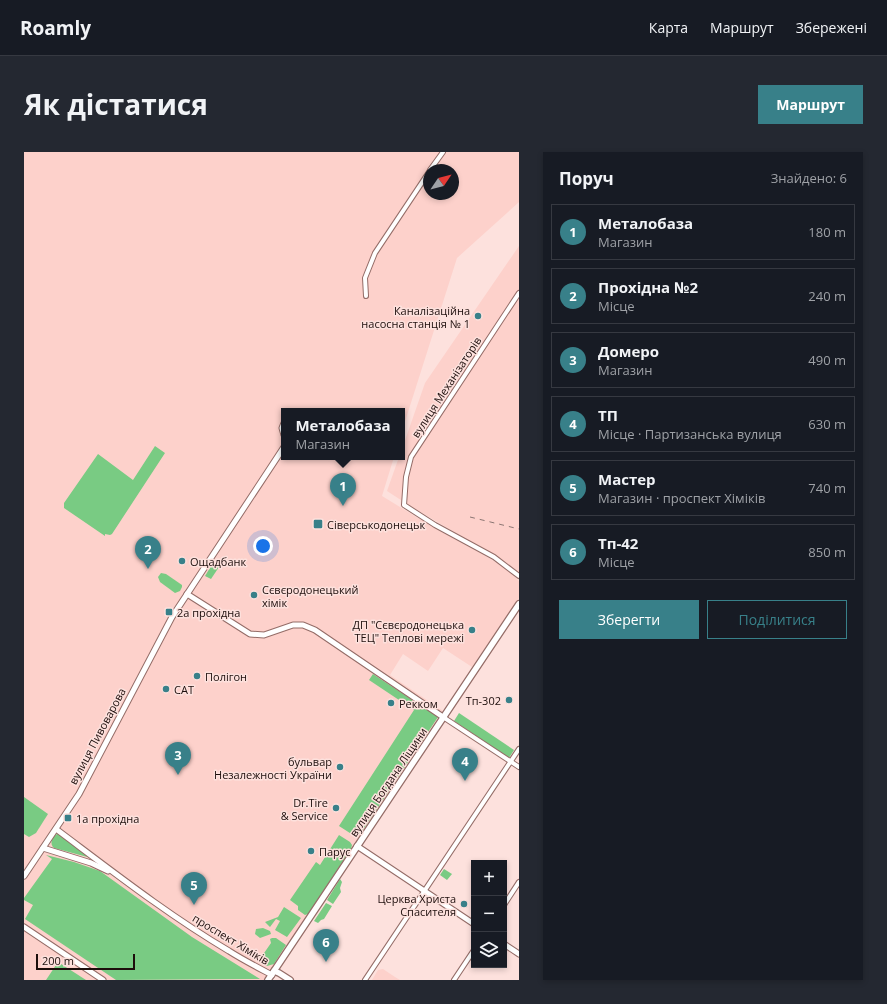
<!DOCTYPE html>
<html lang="uk">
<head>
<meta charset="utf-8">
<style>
  :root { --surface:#171b24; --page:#242831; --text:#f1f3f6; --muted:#9ea1a6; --line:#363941; --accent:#388089 }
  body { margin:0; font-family:"Open Sans",sans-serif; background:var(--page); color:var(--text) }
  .controls { position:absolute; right:12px; bottom:12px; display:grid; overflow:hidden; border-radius:0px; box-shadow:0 2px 6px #0003 }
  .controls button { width:36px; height:36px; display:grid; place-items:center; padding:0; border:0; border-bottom:1px solid var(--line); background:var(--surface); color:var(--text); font:20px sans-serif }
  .compass { position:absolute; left:399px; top:12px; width:36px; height:36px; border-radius:50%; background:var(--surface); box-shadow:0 2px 6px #0003; rotate:55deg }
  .scale { position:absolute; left:12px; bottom:10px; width:99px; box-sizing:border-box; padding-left:4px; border:2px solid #1d0e0c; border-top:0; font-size:11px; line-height:14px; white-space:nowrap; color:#1d0e0c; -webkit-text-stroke:3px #fde1dd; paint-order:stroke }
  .you { position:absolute; left:239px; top:394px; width:14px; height:14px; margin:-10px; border:3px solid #fff; border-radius:50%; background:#1a73e8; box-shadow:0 0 0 6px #1a73e833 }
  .badge { display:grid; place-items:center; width:26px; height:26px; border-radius:50%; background:var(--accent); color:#fff; font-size:13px; font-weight:700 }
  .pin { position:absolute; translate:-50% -33px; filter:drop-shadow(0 1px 2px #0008) }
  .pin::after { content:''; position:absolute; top:21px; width:14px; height:12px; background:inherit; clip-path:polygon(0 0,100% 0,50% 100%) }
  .popup { position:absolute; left:257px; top:256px; width:124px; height:52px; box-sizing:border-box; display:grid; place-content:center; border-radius:0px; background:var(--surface); filter:drop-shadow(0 1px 3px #0005); font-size:13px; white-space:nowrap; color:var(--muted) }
  .popup b { font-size:15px; color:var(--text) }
  .popup::after { content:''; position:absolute; left:50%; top:100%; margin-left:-8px; border:8px solid transparent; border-top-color:var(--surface) }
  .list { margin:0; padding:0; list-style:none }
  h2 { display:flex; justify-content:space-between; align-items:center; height:52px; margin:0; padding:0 16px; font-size:17px }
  h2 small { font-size:13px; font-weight:400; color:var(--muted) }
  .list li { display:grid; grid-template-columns:26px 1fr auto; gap:12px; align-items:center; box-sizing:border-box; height:56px; margin:0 8px 8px; padding:0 8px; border:1px solid var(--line); border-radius:0px }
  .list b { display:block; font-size:15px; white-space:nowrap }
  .list p { margin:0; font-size:13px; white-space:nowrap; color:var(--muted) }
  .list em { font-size:13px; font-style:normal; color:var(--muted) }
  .actions { display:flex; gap:8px; padding:12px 16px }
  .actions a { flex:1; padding:9px 0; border:1px solid var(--accent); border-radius:0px; text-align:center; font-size:14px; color:var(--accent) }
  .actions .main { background:var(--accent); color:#fff }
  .icon { flex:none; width:22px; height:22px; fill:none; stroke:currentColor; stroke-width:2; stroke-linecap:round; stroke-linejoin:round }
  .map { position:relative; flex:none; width:495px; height:828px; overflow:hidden; border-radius:0px }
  header { display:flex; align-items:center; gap:24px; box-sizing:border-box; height:56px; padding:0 20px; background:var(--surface); border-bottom:1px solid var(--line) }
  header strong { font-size:19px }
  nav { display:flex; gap:22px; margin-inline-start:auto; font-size:14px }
  .intro { display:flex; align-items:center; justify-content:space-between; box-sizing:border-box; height:96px; padding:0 24px }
  h1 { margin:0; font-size:28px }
  .button { padding:10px 18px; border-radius:0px; background:var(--accent); color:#fff; font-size:14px; font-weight:700 }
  main { display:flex; gap:24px; padding:0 24px }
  aside { flex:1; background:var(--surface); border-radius:0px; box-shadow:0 2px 6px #0003 }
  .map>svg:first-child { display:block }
  .built { fill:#fdd1cb; fill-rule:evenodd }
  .green { fill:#79cb83 }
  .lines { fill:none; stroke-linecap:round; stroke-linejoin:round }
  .minor-casing { stroke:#946c67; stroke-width:6 }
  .tertiary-casing { stroke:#946c67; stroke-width:7 }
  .secondary-casing { stroke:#946c67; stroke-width:8 }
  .minor { stroke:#fff; stroke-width:4 }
  .tertiary { stroke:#fff; stroke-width:5 }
  .secondary { stroke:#fff; stroke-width:5.5 }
  .rail { stroke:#8b7673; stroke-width:1; stroke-dasharray:5 5; stroke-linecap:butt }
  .poi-dot { fill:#388089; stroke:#fde1dd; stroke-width:1.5 }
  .labels { text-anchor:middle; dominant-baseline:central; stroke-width:3; stroke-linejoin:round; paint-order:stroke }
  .poi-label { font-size:11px; fill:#1d0e0c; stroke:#fde1dd; text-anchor:start }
  .street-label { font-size:11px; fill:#1d0e0c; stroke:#fde1dd }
</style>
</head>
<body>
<header>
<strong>Roamly</strong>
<nav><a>Карта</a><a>Маршрут</a><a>Збережені</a></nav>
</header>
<div class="intro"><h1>Як дістатися</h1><a class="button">Маршрут</a></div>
<main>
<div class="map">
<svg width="495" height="828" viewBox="0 0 495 828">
  <rect width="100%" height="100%" fill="#fde1dd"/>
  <g class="built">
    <path d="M 0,0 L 495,0 L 495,50 L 433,106 L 378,279 L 378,259 L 260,259 L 260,305 L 370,305 L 358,344 L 394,366 L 401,369 L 412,377 L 460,403 L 483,417 L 495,429 L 495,446 L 448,515 L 419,496 L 404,519 L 379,502 L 366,523 L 419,559 L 240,828 L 0,828 ZM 405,18 L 429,18 L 429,42 L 405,42 Z"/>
    <polygon points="495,94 495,421 481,410 383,352 363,339 375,305 378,305 378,297 401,231"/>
    <polygon points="359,817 371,825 376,828 348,828 354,818"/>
  </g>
  <g class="green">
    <polygon points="131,294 141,301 88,382 86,383 81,382 81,384 40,356 40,351 74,302 109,328"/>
    <polygon points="189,411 195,415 187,427 181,424"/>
    <polygon points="137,421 142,422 158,433 158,435 156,439 151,441 136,430 134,425"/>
    <polygon points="349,522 414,565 337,681 333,684 329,683 315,674 390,558 345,528"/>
    <polygon points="435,561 490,598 485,606 430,569"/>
    <polygon points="0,645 24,662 12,681 5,685 0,682"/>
    <path d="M 33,682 L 35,682 L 67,706 L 30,696 C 25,692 28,685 33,682 Z"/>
    <polygon points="315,683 326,690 328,693 327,697 284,762 281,763 274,758 274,754 266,748 292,710 296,713"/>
    <polygon points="22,703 50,710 76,719 168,785 236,827 92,828 1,767 9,753 0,748 0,746 28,707"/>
    <polygon points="420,717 428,722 423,728 416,723"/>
    <polygon points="316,727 318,730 316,736 317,740 309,752 303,748"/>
    <polygon points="302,751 308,754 300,767 297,768 294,771 290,769"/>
    <polygon points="260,755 277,766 263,785 251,778 256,769 252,767 246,775 241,770 254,765"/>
    <polygon points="239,776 246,779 247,782 236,786 231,782 232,777"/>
    <polygon points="248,786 252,786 262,793 250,812 243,814 227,804 232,800 238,804 247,791 246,787"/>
    <polygon points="34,810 62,828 22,828"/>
  </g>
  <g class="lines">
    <g class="minor-casing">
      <g id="minor">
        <polyline points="406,18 419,0"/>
        <polyline points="495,141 387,305 382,325 380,353 411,373 470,405 495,424"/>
        <polyline points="342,144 341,126 351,101 405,20"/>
        <polyline points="419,565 495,615"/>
        <polyline points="480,753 495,730"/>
        <polyline points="341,828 495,597"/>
        <polyline points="430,828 450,798"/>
      </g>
    </g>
    <g class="tertiary-casing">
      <g id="tertiary">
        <polyline points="260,271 258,276 260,283"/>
        <polyline points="163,442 226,482 240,483 269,473 279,473 291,478 419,565"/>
        <path d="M 32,677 C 88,719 144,763 205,799 C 219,808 233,815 248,823"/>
        <polyline points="333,694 450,772"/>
        <polyline points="19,696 67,711 84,719"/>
        <polyline points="0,724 55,642 148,465 260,295"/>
        <polyline points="0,775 79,828"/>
        <polyline points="480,792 495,802"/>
      </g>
    </g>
    <g class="secondary-casing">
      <g id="secondary">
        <polyline points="250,819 255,821 266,828"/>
        <polyline points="244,828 495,452"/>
      </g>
    </g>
    <use href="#minor" class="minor"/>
    <use href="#tertiary" class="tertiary"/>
    <use href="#secondary" class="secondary"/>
    <polyline class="rail" points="446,365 495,377"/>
  </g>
  <g class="poi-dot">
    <circle cx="454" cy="164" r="4"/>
    <rect x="289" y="367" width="10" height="10" rx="2"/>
    <circle cx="158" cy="409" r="4"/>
    <circle cx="230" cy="443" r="4"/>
    <rect x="141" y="456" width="8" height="8" rx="2"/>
    <circle cx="448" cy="478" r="4"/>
    <circle cx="173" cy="524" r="4"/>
    <circle cx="142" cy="537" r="4"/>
    <circle cx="485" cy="548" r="4"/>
    <circle cx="367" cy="551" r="4"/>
    <circle cx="316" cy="615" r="4"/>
    <circle cx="312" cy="656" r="4"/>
    <rect x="40" y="662" width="8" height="8" rx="2"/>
    <circle cx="287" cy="699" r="4"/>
    <circle cx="440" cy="752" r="4"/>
  </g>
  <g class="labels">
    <g class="poi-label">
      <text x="446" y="158" text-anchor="end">Каналізаційна<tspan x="446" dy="13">насосна станція № 1</tspan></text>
      <text x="303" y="372">Сіверськодонецьк</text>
      <text x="166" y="409">Ощадбанк</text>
      <text x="238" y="437">Сєвєродонецький<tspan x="238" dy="13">хімік</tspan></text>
      <text x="153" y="460">2а прохідна</text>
      <text x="440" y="472" text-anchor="end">ДП "Сєвєродонецька<tspan x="440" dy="13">ТЕЦ" Теплові мережі</tspan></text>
      <text x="181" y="524">Полігон</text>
      <text x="150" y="537">CAT</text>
      <text x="477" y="548" text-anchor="end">Тп-302</text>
      <text x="375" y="551">Рекком</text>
      <text x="308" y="609" text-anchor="end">бульвар<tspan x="308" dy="13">Незалежності України</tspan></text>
      <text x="304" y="650" text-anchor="end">Dr.Tire<tspan x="304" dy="13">&amp; Service</tspan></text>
      <text x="52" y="666">1а прохідна</text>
      <text x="295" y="699">Парус</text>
      <text x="432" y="746" text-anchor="end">Церква Христа<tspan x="432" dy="13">Спасителя</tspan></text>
    </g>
    <g class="street-label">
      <text transform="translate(422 235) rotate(-57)">вулиця Механізаторів</text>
      <text transform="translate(73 584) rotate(-62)">вулиця Пивоварова</text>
      <text transform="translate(364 630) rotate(-56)">вулиця Богдана Ліщини</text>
      <text transform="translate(207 787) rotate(31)">проспект Хіміків</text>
    </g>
  </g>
</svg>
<div class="controls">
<button>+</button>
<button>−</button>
<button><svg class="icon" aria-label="layers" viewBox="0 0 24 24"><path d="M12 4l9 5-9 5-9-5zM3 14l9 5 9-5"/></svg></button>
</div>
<svg class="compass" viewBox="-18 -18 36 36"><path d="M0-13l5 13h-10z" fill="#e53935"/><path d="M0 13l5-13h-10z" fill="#9ea1a6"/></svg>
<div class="scale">200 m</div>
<div class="you"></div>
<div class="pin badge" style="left:319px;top:354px">1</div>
<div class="popup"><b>Металобаза</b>Магазин</div>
<div class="pin badge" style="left:124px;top:417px">2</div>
<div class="pin badge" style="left:154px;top:623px">3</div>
<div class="pin badge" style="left:441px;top:629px">4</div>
<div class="pin badge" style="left:170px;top:753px">5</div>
<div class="pin badge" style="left:302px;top:810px">6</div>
</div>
<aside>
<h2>Поруч<small>Знайдено: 6</small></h2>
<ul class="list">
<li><span class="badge">1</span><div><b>Металобаза</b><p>Магазин</p></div><em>180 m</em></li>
<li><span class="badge">2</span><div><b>Прохідна №2</b><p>Місце</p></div><em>240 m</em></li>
<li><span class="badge">3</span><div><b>Домеро</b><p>Магазин</p></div><em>490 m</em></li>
<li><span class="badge">4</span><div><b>ТП</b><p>Місце · Партизанська вулиця</p></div><em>630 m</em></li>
<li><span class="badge">5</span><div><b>Мастер</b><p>Магазин · проспект Хіміків</p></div><em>740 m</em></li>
<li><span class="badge">6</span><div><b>Тп-42</b><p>Місце</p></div><em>850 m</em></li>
</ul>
<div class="actions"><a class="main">Зберегти</a><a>Поділитися</a></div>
</aside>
</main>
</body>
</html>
